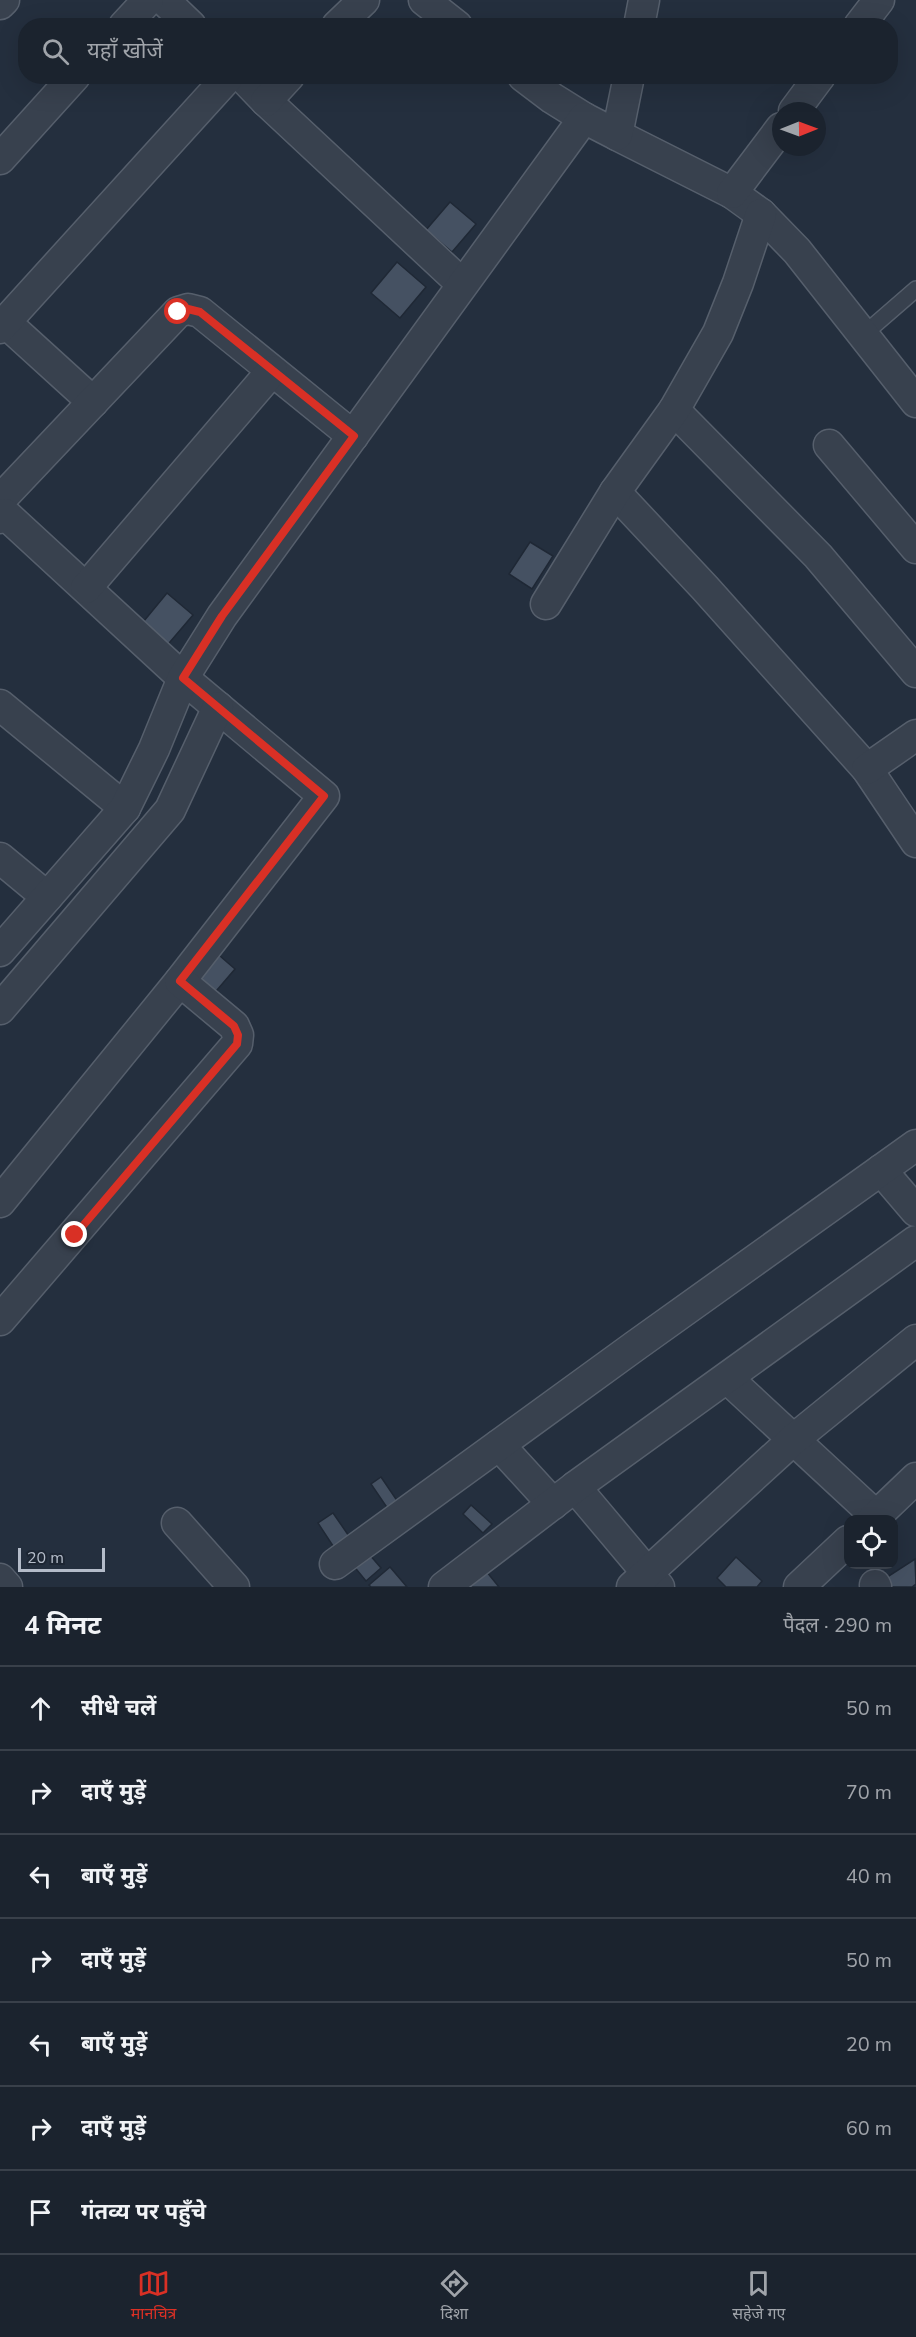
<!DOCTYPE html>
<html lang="hi">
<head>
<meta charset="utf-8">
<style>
  :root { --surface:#1b232e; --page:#242b36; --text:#f1f3f6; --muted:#a0a4aa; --line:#39404a; --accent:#d93025 }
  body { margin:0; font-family:"Nunito Sans","Noto Sans Devanagari",sans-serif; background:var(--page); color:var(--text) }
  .controls { position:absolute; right:18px; bottom:18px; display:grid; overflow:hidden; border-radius:12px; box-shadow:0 6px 24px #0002 }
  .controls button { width:54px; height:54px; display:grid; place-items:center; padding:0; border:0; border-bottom:2px solid var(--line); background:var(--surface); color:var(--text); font:30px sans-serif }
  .compass { position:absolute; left:772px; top:102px; width:54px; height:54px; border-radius:50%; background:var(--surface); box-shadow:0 6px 24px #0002; rotate:89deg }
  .scale { position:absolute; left:18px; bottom:15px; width:87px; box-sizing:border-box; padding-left:6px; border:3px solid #b4bcc9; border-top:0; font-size:16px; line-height:21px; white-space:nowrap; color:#b4bcc9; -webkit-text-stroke:4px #1d2633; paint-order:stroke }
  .stop { position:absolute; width:18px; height:18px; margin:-14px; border:4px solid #d93025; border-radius:50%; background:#fff }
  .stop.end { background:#d93025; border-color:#fff; box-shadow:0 2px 6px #0008 }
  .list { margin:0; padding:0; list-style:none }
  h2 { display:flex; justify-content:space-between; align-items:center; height:78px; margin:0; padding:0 24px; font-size:26px }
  h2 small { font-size:20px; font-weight:400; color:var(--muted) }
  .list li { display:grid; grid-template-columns:39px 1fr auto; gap:18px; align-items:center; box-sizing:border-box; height:84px; padding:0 24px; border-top:2px solid var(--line) }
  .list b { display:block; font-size:22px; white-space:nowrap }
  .list em { font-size:20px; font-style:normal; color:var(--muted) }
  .icon { flex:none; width:33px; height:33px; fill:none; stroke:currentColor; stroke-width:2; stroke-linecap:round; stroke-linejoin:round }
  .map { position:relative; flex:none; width:916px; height:1587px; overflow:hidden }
  .search { position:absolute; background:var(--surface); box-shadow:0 6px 24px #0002; left:18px; right:18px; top:18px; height:66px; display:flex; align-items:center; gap:15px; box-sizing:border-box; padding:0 21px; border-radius:24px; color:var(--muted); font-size:22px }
  .sheet { height:666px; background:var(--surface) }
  nav { display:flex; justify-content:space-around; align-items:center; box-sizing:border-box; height:84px; border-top:2px solid var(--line); background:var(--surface); font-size:16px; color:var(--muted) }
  nav a { display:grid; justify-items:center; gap:3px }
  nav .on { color:var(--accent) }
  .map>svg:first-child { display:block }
  .building { fill:#455162; stroke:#1f2835; stroke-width:1.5 }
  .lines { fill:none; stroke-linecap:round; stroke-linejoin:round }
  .lane-casing { stroke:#565f6c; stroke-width:18 }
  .street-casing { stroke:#565f6c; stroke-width:33 }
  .lane { stroke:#38414e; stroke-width:15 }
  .street { stroke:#38414e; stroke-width:30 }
  .route { stroke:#d93025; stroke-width:8 }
</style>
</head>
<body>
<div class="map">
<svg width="916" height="1587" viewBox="0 0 916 1587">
  <rect width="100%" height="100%" fill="#242f3e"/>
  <g class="building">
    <polygon points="450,202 476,224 452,252 426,230"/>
    <polygon points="397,262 426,287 400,318 371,293"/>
    <polygon points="530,542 553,556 532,589 509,574"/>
    <polygon points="167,593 193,615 164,649 139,627"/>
    <polygon points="213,950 235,969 211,997 190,979"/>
    <polygon points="381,1477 398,1502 388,1509 371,1484"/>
    <polygon points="471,1505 492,1524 483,1533 463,1514"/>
    <polygon points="333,1513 351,1539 335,1549 318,1523"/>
    <polygon points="363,1547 381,1568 366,1581 348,1559"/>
    <polygon points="736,1557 762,1581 757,1587 726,1587 717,1578"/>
    <polygon points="915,1559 916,1584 912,1587 885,1587 881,1581"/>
    <polygon points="390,1567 407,1587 371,1587 369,1585"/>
    <polygon points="486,1571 499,1587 470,1587 469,1585"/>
  </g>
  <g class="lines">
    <g class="lane-casing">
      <polyline id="lane" points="863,335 916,289"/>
    </g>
    <g class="street-casing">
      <g id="street">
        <polyline points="164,0 191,26"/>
        <polyline points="424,0 457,26"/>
        <polyline points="0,4 4,0"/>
        <polyline points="124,26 148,0"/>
        <polyline points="337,26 364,0"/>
        <polyline points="639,26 644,0"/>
        <polyline points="859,26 879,0"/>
        <polyline points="242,76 266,101 462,284"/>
        <polyline points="523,76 552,98 584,118"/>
        <polyline points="266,101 289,76"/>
        <polyline points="794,111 820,76"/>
        <polyline points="617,135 732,193 761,214 797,251 916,402"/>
        <polyline points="0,159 75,76"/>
        <polyline points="732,193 781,128"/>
        <polyline points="5,322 93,402"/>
        <polyline points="0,328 229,76"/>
        <polyline points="674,410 818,556 916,672"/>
        <polyline points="829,445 916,548"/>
        <polyline points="615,492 705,588 867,769 916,842"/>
        <polyline points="0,500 178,312 188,309 200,312 353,436"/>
        <polyline points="0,518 5,514 183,678 324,796 180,981 0,1202"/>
        <polyline points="86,588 272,371"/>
        <polyline points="546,604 615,492 674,410 718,333 738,283 761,214"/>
        <polyline points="0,705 125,808"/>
        <polyline points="867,769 916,735"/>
        <polyline points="0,858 47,897"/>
        <polyline points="0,951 125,808 154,749 183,678 222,616 584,118 617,135 629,76"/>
        <polyline points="0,1009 170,810 218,707"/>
        <polyline points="881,1170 916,1211"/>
        <polyline points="0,1320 237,1044 238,1035 234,1026 180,981"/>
        <polyline points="727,1378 876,1516"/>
        <polyline points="499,1445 553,1504"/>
        <polyline points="575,1487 659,1587"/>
        <polyline points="872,1520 916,1478"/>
        <polyline points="177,1523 234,1587"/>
        <polyline points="335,1564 635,1346 916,1145"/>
        <polyline points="0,1579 7,1587"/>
        <polyline points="875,1585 876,1587"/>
        <polyline points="444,1587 575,1487 916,1241"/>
        <polyline points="632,1587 794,1439 916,1340"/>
        <polyline points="799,1587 848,1541"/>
      </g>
    </g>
    <use href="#lane" class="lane"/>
    <use href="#street" class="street"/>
  </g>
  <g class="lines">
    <polyline class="route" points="75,1235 237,1044 238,1035 234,1026 180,981 324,796 183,678 222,616 354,436 200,312 188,309 178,312"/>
  </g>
</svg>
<div class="controls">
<button><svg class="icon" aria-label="locate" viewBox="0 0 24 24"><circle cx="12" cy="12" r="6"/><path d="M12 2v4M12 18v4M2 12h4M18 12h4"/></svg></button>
</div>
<svg class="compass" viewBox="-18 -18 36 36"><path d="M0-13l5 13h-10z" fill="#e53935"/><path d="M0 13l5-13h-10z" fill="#a0a4aa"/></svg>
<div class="scale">20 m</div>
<div class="stop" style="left:178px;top:312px"></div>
<div class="stop end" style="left:75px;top:1235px"></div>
<div class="search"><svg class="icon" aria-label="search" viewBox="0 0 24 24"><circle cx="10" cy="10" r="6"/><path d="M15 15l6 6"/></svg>यहाँ खोजें</div>
</div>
<section class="sheet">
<h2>4 मिनट<small>पैदल · 290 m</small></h2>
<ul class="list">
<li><svg class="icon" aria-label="ahead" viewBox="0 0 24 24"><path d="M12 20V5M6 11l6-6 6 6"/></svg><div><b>सीधे चलें</b></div><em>50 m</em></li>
<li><svg class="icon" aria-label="right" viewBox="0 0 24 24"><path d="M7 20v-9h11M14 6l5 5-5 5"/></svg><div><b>दाएँ मुड़ें</b></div><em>70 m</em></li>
<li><svg class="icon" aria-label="left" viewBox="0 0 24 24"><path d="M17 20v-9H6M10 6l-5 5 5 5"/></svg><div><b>बाएँ मुड़ें</b></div><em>40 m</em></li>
<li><svg class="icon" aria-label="right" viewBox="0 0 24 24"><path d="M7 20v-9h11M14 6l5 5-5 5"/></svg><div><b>दाएँ मुड़ें</b></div><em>50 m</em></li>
<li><svg class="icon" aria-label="left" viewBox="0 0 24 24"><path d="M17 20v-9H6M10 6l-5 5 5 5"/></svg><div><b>बाएँ मुड़ें</b></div><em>20 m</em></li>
<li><svg class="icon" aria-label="right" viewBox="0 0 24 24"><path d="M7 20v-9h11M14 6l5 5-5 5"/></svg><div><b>दाएँ मुड़ें</b></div><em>60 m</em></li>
<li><svg class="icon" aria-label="arrive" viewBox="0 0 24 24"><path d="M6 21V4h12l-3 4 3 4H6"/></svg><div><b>गंतव्य पर पहुँचे</b></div></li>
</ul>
</section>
<nav>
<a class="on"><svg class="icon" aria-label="map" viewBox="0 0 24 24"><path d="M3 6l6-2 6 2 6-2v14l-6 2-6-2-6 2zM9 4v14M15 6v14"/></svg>मानचित्र</a>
<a><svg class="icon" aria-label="directions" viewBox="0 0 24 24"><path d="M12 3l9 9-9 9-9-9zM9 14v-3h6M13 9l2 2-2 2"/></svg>दिशा</a>
<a><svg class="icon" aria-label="saved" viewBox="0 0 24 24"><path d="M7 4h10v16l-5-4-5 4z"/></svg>सहेजे गए</a>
</nav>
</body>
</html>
